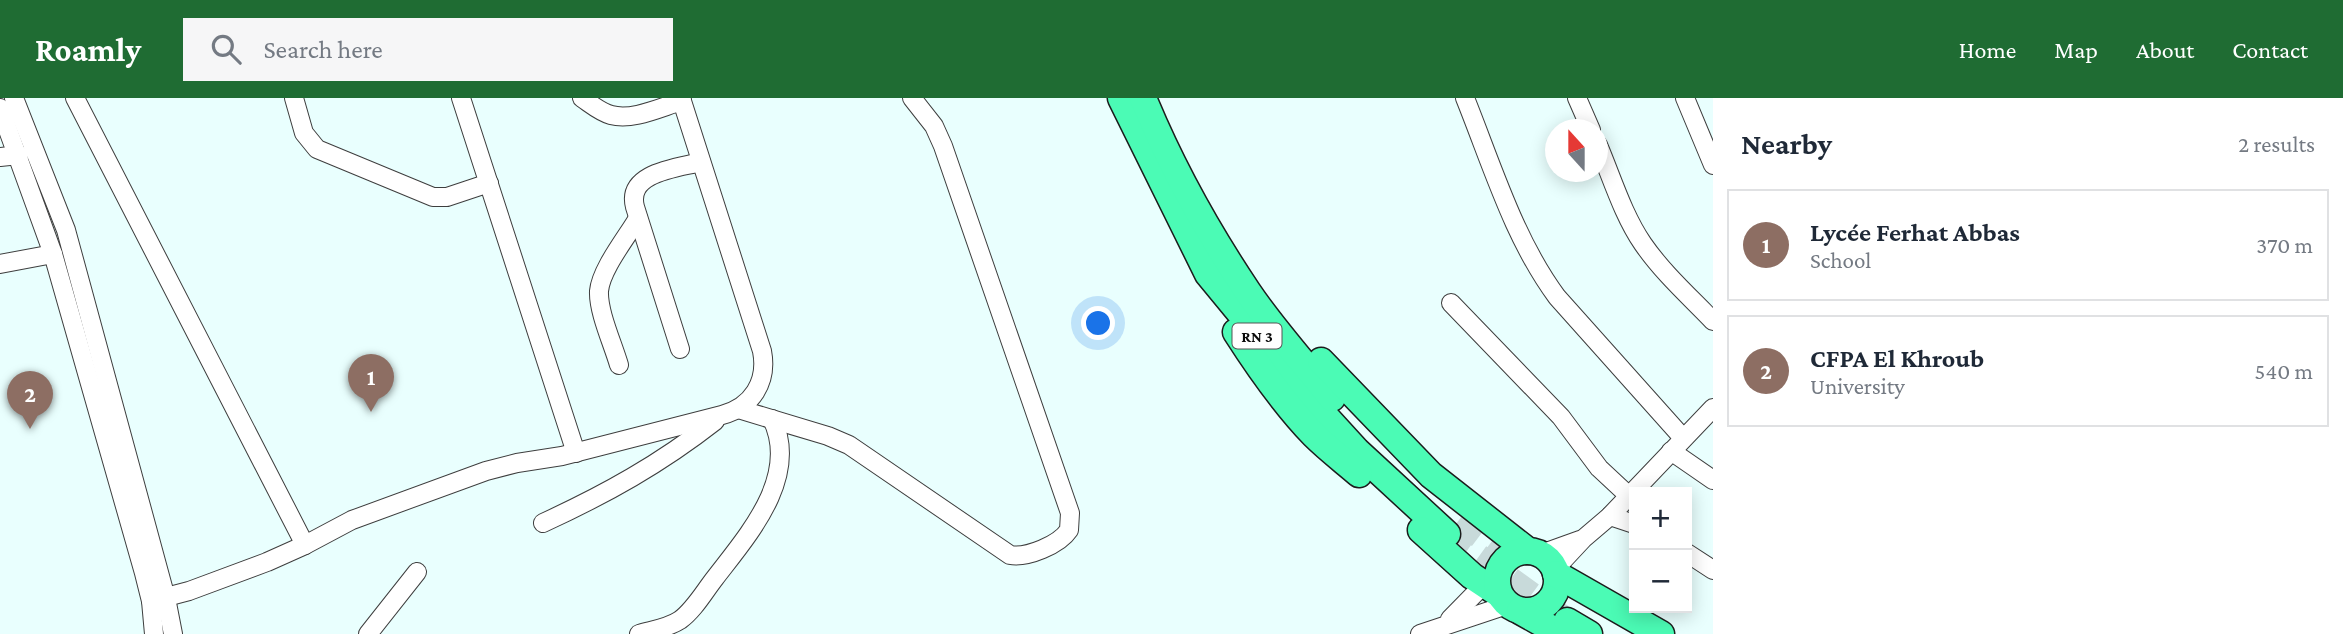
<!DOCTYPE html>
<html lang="en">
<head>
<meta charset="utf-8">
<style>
  :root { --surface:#fff; --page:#f6f6f7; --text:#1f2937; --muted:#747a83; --line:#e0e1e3; --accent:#1f6c33 }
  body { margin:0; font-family:"Crimson Pro",serif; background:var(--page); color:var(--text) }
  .controls { position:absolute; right:21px; bottom:21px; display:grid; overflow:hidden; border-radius:0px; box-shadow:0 4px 18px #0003 }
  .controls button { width:63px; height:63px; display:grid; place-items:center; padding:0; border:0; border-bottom:2px solid var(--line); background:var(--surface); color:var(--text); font:35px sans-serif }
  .compass { position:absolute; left:1545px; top:21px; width:63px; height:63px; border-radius:50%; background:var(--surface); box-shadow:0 4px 18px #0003; rotate:339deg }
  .you { position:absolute; left:1099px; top:226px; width:24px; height:24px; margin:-18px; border:5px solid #fff; border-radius:50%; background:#1a73e8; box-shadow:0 0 0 10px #1a73e833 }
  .badge { display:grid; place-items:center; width:46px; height:46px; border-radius:50%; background:var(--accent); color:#fff; font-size:23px; font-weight:700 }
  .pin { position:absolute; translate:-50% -58px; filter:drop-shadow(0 2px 4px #0008) }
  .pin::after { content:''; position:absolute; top:37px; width:24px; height:21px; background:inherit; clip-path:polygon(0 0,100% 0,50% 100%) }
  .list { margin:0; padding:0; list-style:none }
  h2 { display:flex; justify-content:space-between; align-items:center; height:91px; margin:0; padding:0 28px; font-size:30px }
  h2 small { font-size:23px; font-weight:400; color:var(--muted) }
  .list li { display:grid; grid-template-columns:46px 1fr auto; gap:21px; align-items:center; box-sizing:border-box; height:112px; margin:0 14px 14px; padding:0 14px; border:2px solid var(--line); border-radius:0px }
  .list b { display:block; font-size:26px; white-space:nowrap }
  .list p { margin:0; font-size:23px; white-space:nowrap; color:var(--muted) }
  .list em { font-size:23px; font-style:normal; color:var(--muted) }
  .icon { flex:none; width:38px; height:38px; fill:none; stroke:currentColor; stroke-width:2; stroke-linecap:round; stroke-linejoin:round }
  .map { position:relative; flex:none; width:1713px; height:536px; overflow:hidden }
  header { display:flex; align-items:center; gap:42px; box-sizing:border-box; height:98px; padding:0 35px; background:var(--accent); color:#fff }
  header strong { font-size:33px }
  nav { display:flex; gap:38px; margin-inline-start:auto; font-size:24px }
  .search { width:490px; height:63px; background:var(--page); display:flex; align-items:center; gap:18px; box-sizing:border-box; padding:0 24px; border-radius:0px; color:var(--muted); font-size:26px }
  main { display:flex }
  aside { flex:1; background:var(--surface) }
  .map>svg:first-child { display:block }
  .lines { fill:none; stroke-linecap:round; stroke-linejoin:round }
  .highway-tunnel { stroke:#c8dada; stroke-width:26; stroke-dasharray:26 13; stroke-linecap:butt }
  .minor-casing { stroke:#3e3e3e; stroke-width:20 }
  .highway-casing { stroke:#1c1c1c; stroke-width:29 }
  .minor { stroke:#fff; stroke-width:18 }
  .highway { stroke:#4bfbb5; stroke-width:26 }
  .labels { text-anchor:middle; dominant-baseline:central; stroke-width:7; stroke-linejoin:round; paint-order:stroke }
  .shield { fill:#fff; stroke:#545454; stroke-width:2 }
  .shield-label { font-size:16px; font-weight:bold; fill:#0b0b0b }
</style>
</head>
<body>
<header>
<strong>Roamly</strong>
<div class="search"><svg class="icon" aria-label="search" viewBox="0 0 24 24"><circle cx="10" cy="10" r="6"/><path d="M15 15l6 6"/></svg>Search here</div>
<nav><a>Home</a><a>Map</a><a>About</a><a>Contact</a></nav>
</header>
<main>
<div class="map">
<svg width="1713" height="536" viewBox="0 0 1713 536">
  <rect width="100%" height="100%" fill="#e9fffe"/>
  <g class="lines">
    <g class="highway-tunnel">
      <polyline points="1459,422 1508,459"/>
      <polyline points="1447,436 1567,523"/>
    </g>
    <g class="minor-casing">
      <g id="minor">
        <polyline points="14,0 66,132 166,500 173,536"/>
        <polyline points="75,0 305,447"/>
        <polyline points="294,0 304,35 317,51 433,99 447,99 489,85"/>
        <polyline points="461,0 576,355"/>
        <path d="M 582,0 C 591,6 600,14 611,17 C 633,23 661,9 682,3"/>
        <path d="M 1465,0 C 1492,67 1514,141 1557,199 L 1683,340"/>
        <polyline points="1577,0 1591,32"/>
        <polyline points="1685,0 1713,67"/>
        <polyline points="0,10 53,156 144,475 151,503 154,536"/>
        <path d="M 1598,47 C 1612,80 1623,117 1643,146 C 1663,175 1690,199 1713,223"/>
        <polyline points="0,59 19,57"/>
        <polyline points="0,166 53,156"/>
        <polyline points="1451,205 1561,319 1599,370 1629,398"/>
        <path d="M 680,251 L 635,109 C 626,74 678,70 701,64"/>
        <path d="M 619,267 C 613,246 598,214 599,193 C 601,171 627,139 638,120"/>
        <path d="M 738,311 L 828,338 L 849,347 L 1010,457 C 1027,460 1059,447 1069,432 L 1070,415 L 943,48 L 934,28 L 912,0"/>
        <polyline points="1671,353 1713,382"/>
        <polyline points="1610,418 1634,426"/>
        <path d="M 543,425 C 606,396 660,366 715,323"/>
        <polyline points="1687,455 1713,472"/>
        <polyline points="1541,456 1580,442"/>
        <polyline points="1555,471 1583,441 1610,418 1713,310"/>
        <path d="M 151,503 L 189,493 L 267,464 L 305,447 L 352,422 L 486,373 L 517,365 L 562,358 L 722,317 C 752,309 768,284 762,253 L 681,0"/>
        <polyline points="1450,521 1499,471"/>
        <polyline points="368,536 417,474"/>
        <path d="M 639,536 C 653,532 668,530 680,522 C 694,512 704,494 715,480 C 748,437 800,379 772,321"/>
        <polyline points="1420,536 1507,507"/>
      </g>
    </g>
    <g class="highway-casing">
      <g id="highway">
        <polyline points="1121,0 1208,176 1325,318 1357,353 1447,436"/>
        <path d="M 1143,0 C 1171,68 1207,133 1248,194 C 1273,231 1304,265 1332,300"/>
        <path d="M 1236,234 C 1259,270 1284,306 1314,337 C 1328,351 1344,363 1359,376"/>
        <polyline points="1321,263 1431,377 1528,453"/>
        <polyline points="1421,432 1472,478 1499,496"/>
        <circle cx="1527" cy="483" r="30"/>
        <polyline points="1556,476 1661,536"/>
        <polyline points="1520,513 1561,536"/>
        <polyline points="1567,523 1589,536"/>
      </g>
    </g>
    <use href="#minor" class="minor"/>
    <use href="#highway" class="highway"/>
  </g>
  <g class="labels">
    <rect class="shield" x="1232.5" y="225.5" width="49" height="25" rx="5"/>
    <g class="shield-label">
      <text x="1257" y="238">RN 3</text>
    </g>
  </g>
</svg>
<div class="controls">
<button>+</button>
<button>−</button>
</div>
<svg class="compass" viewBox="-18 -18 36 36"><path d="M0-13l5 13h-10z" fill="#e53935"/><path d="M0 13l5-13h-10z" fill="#747a83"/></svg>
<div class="you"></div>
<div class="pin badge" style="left:371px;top:314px;background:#8d6e63">1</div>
<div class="pin badge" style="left:30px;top:331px;background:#8d6e63">2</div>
</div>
<aside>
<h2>Nearby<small>2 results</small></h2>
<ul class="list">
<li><span class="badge" style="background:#8d6e63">1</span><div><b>Lycée Ferhat Abbas</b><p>School</p></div><em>370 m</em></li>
<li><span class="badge" style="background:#8d6e63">2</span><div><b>CFPA El Khroub</b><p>University</p></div><em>540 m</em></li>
</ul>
</aside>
</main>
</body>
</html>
